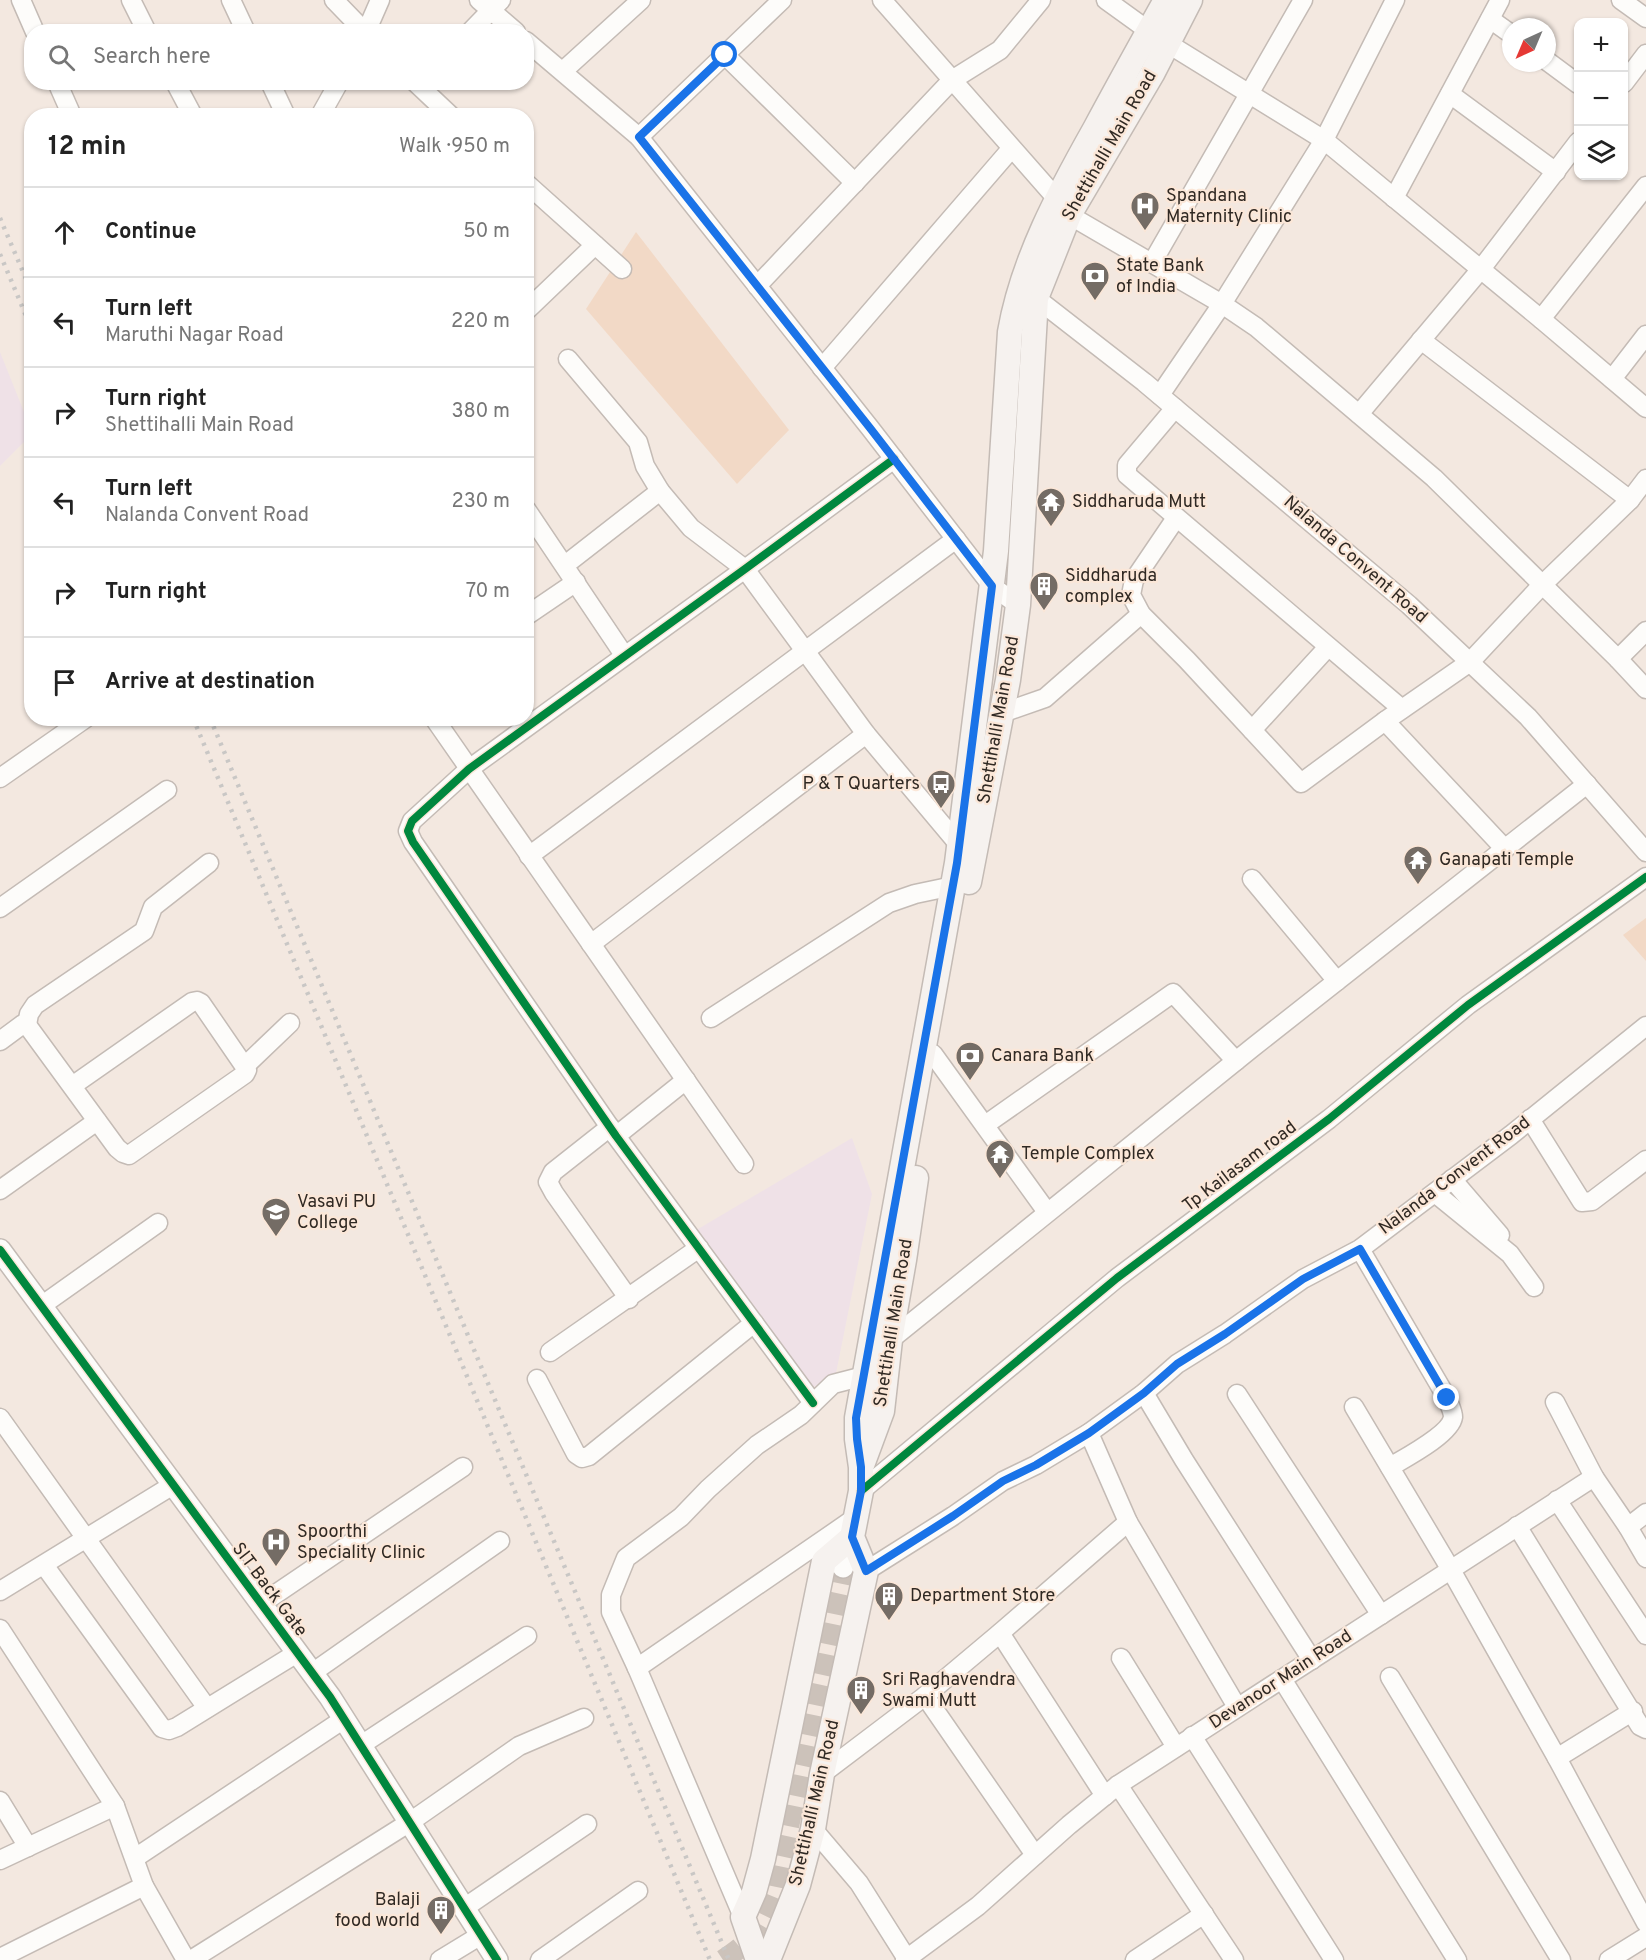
<!DOCTYPE html>
<html lang="en">
<head>
<meta charset="utf-8">
<style>
  :root { --surface:#fff; --page:#f2f2f2; --text:#222; --muted:#767676; --line:#e0e0e0 }
  body { margin:0; font-family:Overpass,sans-serif; background:var(--page); color:var(--text) }
  .controls { position:absolute; right:18px; top:18px; display:grid; overflow:hidden; border-radius:12px; box-shadow:0 2px 4px #0004 }
  .controls button { width:54px; height:54px; display:grid; place-items:center; padding:0; border:0; border-bottom:2px solid var(--line); background:var(--surface); color:var(--text); font:30px sans-serif }
  .compass { position:absolute; left:1502px; top:18px; width:54px; height:54px; border-radius:50%; background:var(--surface); box-shadow:0 2px 4px #0004; rotate:224deg }
  .stop { position:absolute; width:18px; height:18px; margin:-14px; border:4px solid #1a73e8; border-radius:50%; background:#fff }
  .stop.end { background:#1a73e8; border-color:#fff; box-shadow:0 2px 6px #0008 }
  .list { margin:0; padding:0; list-style:none }
  h2 { display:flex; justify-content:space-between; align-items:center; height:78px; margin:0; padding:0 24px; font-size:26px }
  h2 small { font-size:20px; font-weight:400; color:var(--muted) }
  .list li { display:grid; grid-template-columns:39px 1fr auto; gap:18px; align-items:center; box-sizing:border-box; height:90px; padding:0 24px; border-top:2px solid var(--line) }
  .list b { display:block; font-size:22px; white-space:nowrap }
  .list p { margin:0; font-size:20px; white-space:nowrap; color:var(--muted) }
  .list em { font-size:20px; font-style:normal; color:var(--muted) }
  .icon { flex:none; width:33px; height:33px; fill:none; stroke:currentColor; stroke-width:2; stroke-linecap:round; stroke-linejoin:round }
  .map { position:relative; flex:none; width:1646px; height:1960px; overflow:hidden }
  .search { position:absolute; background:var(--surface); box-shadow:0 2px 4px #0004; left:24px; top:24px; width:510px; height:66px; display:flex; align-items:center; gap:15px; box-sizing:border-box; padding:0 21px; border-radius:24px; color:var(--muted); font-size:22px }
  .panel { position:absolute; background:var(--surface); box-shadow:0 2px 4px #0004; left:24px; top:108px; width:510px; height:618px; border-radius:24px }
  .map>svg:first-child { display:block }
  .education { fill:#efe1e7 }
  .green { fill:#f2d9c6 }
  .lines { fill:none; stroke-linecap:round; stroke-linejoin:round }
  .tertiary-tunnel { stroke:#ccc2ba; stroke-width:21; stroke-dasharray:21 10; stroke-linecap:butt }
  .minor-casing { stroke:#c4bbb5; stroke-width:21 }
  .tertiary-casing { stroke:#c4bbb5; stroke-width:24 }
  .secondary-casing { stroke:#c4bbb5; stroke-width:27 }
  .minor { stroke:#fdfcfa; stroke-width:18 }
  .tertiary { stroke:#fdfcfa; stroke-width:21 }
  .secondary { stroke:#f6f2ef; stroke-width:24 }
  .rail { stroke:#c9c7c5; stroke-width:4.5; stroke-dasharray:3 6; stroke-linecap:butt }
  .cycleway-casing { stroke:#fbe7d8; stroke-width:11 }
  .cycleway { stroke:#00873e; stroke-width:8 }
  .route { stroke:#1a73e8; stroke-width:8 }
  .labels { text-anchor:middle; dominant-baseline:central; stroke-width:4.5; stroke-linejoin:round; paint-order:stroke }
  .street-label { font-size:18px; fill:#302923; stroke:#fbe7d8 }
  .poi-label { font-size:18px; fill:#302923; stroke:#fbe7d8; text-anchor:start }
</style>
</head>
<body>
<div class="map">
<svg width="1646" height="1960" viewBox="0 0 1646 1960">
  <rect width="100%" height="100%" fill="#f3e8e0"/>
  <g class="education">
    <polygon points="0,352 32,432 31,435 0,466"/>
    <polygon points="852,1138 872,1194 836,1373 812,1388 693,1232"/>
  </g>
  <g class="green">
    <polygon points="636,232 789,430 737,484 586,309"/>
    <polygon points="1646,918 1646,961 1623,935"/>
  </g>
  <g class="lines">
    <path class="tertiary-tunnel" d="M 723,1960 C 753,1940 760,1930 774,1896 L 843,1567"/>
    <g class="minor-casing">
      <g id="minor">
        <polyline points="21,0 35,32"/>
        <polyline points="131,0 147,32"/>
        <polyline points="231,0 246,32"/>
        <polyline points="334,0 365,32"/>
        <polyline points="479,0 516,32"/>
        <polyline points="882,0 1057,199"/>
        <polyline points="1106,0 1149,31"/>
        <polyline points="1621,0 1646,18"/>
        <polyline points="1490,19 1511,34"/>
        <polyline points="366,32 380,0"/>
        <polyline points="470,32 501,0"/>
        <polyline points="526,41 639,137 870,428 992,586 1018,605"/>
        <polyline points="1167,43 1324,140 1541,319 1646,408"/>
        <polyline points="725,55 855,183"/>
        <polyline points="1547,61 1578,84"/>
        <polyline points="563,71 641,0"/>
        <polyline points="57,82 72,116"/>
        <polyline points="175,82 193,116"/>
        <polyline points="270,82 286,116"/>
        <polyline points="415,82 451,116"/>
        <polyline points="1624,83 1646,54"/>
        <polyline points="1450,94 1556,172"/>
        <polyline points="320,116 339,82"/>
        <polyline points="639,137 782,0"/>
        <polyline points="526,183 622,269"/>
        <polyline points="1394,198 1500,0"/>
        <polyline points="1069,215 1222,304 1256,327 1434,478 1618,659 1646,689"/>
        <polyline points="1152,263 1303,0"/>
        <polyline points="757,286 952,80 1000,50 1041,0"/>
        <polyline points="1027,294 1036,298 1144,382 1409,605 1528,717 1646,852"/>
        <polyline points="526,311 595,245"/>
        <polyline points="1541,319 1646,186"/>
        <polyline points="1421,340 1630,500"/>
        <polyline points="568,359 638,442 645,466 660,491 691,528 745,569 866,734 965,852"/>
        <polyline points="822,368 1011,149"/>
        <polyline points="1612,379 1646,335"/>
        <polyline points="1160,395 1222,304 1324,140 1395,0"/>
        <polyline points="1175,408 1127,465 1127,475 1402,709"/>
        <polyline points="1359,414 1481,269 1578,142"/>
        <polyline points="526,509 624,655"/>
        <polyline points="1176,518 1134,580 1131,595 1141,614 1187,660 1301,783 1385,721 1470,662 1542,585 1630,500 1646,479"/>
        <polyline points="565,565 660,491"/>
        <polyline points="526,616 576,582"/>
        <polyline points="1618,659 1646,631"/>
        <polyline points="1002,713 1045,698 1141,614"/>
        <polyline points="434,718 744,1164"/>
        <polyline points="1385,721 1505,849"/>
        <polyline points="1252,730 1328,647"/>
        <polyline points="0,778 86,718"/>
        <polyline points="529,856 956,539"/>
        <polyline points="1252,879 1337,981"/>
        <polyline points="0,908 167,790"/>
        <polyline points="591,944 866,734"/>
        <polyline points="711,1018 889,903 915,894 953,886"/>
        <polyline points="27,1025 29,1014 35,1005 144,931 153,907 209,863"/>
        <polyline points="0,1041 23,1024 27,1025 117,1148 123,1153 129,1155 245,1074 247,1070 201,1003 197,1001 192,1002 72,1086"/>
        <polyline points="933,1054 1047,1212"/>
        <polyline points="246,1065 290,1023"/>
        <polyline points="1530,1119 1582,1202 1592,1201 1646,1160"/>
        <polyline points="985,1125 1173,993 1236,1061"/>
        <polyline points="610,1127 553,1172 548,1182 554,1193 629,1299"/>
        <polyline points="616,1136 686,1080"/>
        <polyline points="1452,1179 1500,1235"/>
        <polyline points="0,1190 97,1121"/>
        <polyline points="1435,1193 1510,1254 1534,1287"/>
        <path d="M 1360,1249 L 1447,1398 C 1449,1404 1453,1411 1453,1417 C 1451,1434 1405,1458 1390,1467"/>
        <polyline points="41,1306 158,1223"/>
        <polyline points="883,1339 890,1340 1252,1048 1587,784"/>
        <polyline points="550,1352 699,1248"/>
        <polyline points="537,1379 576,1454 582,1458 589,1456 754,1323"/>
        <polyline points="1144,1393 1184,1460 1312,1660"/>
        <polyline points="1237,1394 1381,1615"/>
        <polyline points="1555,1402 1594,1477 1628,1527 1646,1558"/>
        <polyline points="813,1403 616,1136 413,842 408,831 412,821 469,769 745,569 894,459"/>
        <polyline points="1354,1407 1451,1570 1557,1758 1646,1923"/>
        <polyline points="0,1418 207,1708"/>
        <polyline points="1089,1433 1128,1522 1237,1707"/>
        <polyline points="861,1491 1117,1278 1329,1119 1468,1005 1646,877"/>
        <polyline points="1557,1500 1646,1635"/>
        <polyline points="1517,1526 1640,1726 1646,1729"/>
        <polyline points="1628,1527 1646,1513"/>
        <polyline points="44,1565 162,1728 169,1730 177,1727 297,1653"/>
        <polyline points="866,1571 953,1516 1003,1481 1036,1465 1089,1433 1144,1393 1177,1364 1225,1334 1303,1279 1360,1249 1511,1135 1646,1026"/>
        <polyline points="0,1591 173,1485"/>
        <polyline points="261,1604 463,1467"/>
        <polyline points="0,1629 115,1806 144,1886 186,1960"/>
        <polyline points="1000,1633 1105,1796"/>
        <polyline points="1121,1658 1176,1747"/>
        <polyline points="637,1668 855,1518"/>
        <polyline points="312,1673 500,1541"/>
        <polyline points="1390,1677 1561,1960"/>
        <polyline points="1282,1679 1457,1960"/>
        <polyline points="925,1696 1000,1633 1128,1522"/>
        <polyline points="1192,1736 1334,1960"/>
        <polyline points="361,1745 527,1636"/>
        <polyline points="1557,1758 1633,1711"/>
        <polyline points="822,1774 925,1696 1035,1855"/>
        <polyline points="1118,1785 1234,1960"/>
        <polyline points="0,1801 28,1847"/>
        <polyline points="813,1829 859,1883 907,1959"/>
        <polyline points="135,1858 344,1719"/>
        <polyline points="0,1860 115,1806"/>
        <polyline points="464,1908 587,1824"/>
        <polyline points="743,1917 637,1668 611,1612 611,1595 626,1558 681,1517 708,1489 757,1445 801,1415 833,1384 864,1376"/>
        <polyline points="0,1958 144,1886"/>
        <polyline points="191,1960 410,1822 519,1746 584,1718"/>
        <polyline points="440,1960 481,1935"/>
        <polyline points="540,1960 638,1891"/>
        <polyline points="905,1960 978,1906 1069,1825 1118,1785 1594,1477"/>
        <polyline points="1135,1960 1204,1914"/>
        <polyline points="1609,1960 1646,1937"/>
      </g>
    </g>
    <g class="tertiary-casing">
      <g id="tertiary">
        <polyline points="0,1250 330,1697 497,1960"/>
        <polyline points="843,1567 852,1537"/>
      </g>
    </g>
    <g class="secondary-casing">
      <g id="secondary">
        <polyline points="969,882 1008,680 1018,605 1036,298 1069,215 1152,74 1190,0"/>
        <polyline points="862,1465 882,1411 890,1340 904,1260 916,1178"/>
        <polyline points="758,1960 743,1917 754,1892 763,1859 824,1561 852,1537"/>
        <path d="M 768,1960 L 798,1885 L 813,1829 L 822,1774 L 866,1571 L 852,1537 L 861,1491 L 861,1467 L 857,1439 L 857,1418 L 957,863 L 996,551 L 1010,332 C 1023,259 1059,193 1095,129 C 1118,86 1142,43 1166,0"/>
      </g>
    </g>
    <use href="#minor" class="minor"/>
    <use href="#tertiary" class="tertiary"/>
    <use href="#secondary" class="secondary"/>
    <g class="rail">
      <polyline points="0,218 32,293"/>
      <polyline points="0,254 32,330"/>
      <polyline points="193,718 710,1960"/>
      <polyline points="210,718 729,1960"/>
    </g>
    <g class="cycleway-casing">
      <g id="cycleway">
        <polyline points="0,1250 330,1697 497,1960"/>
        <polyline points="813,1403 616,1136 413,842 408,831 412,821 469,769 745,569 894,459"/>
        <polyline points="861,1491 1117,1278 1329,1119 1468,1005 1646,877"/>
      </g>
    </g>
    <use href="#cycleway" class="cycleway"/>
  </g>
  <g class="lines">
    <polyline class="route" points="725,55 639,137 870,428 992,586 957,863 856,1418 857,1439 861,1467 861,1491 852,1537 866,1571 953,1516 1003,1481 1036,1465 1089,1433 1144,1393 1177,1364 1225,1334 1303,1279 1360,1249 1447,1398"/>
  </g>
  <defs>
    <g id="hospital-pin" transform="scale(1.5)"><path d="M0 17L-7.5 6A9.5 9.5 0 1 1 7.5 6Z" fill="#746c65" stroke="#fbe7d8"/><path d="M-5-5h3v3.5h4V-5h3V5h-3V1.5h-4V5h-3Z" fill="#fff"/></g>
    <g id="bank-pin" transform="scale(1.5)"><path d="M0 17L-7.5 6A9.5 9.5 0 1 1 7.5 6Z" fill="#746c65" stroke="#fbe7d8"/><path d="M-6-4H6V4H-6ZM0-2.3a2.3 2.3 0 1 0 0 4.6a2.3 2.3 0 1 0 0-4.6Z" fill="#fff"/></g>
    <g id="temple-pin" transform="scale(1.5)"><path d="M0 17L-7.5 6A9.5 9.5 0 1 1 7.5 6Z" fill="#746c65" stroke="#fbe7d8"/><path d="M0-6L5-2H3V0L6.5 2.5H4V6H1.5V3h-3V6H-4V2.5H-6.5L-3 0V-2H-5Z" fill="#fff"/></g>
    <g id="building-pin" transform="scale(1.5)"><path d="M0 17L-7.5 6A9.5 9.5 0 1 1 7.5 6Z" fill="#746c65" stroke="#fbe7d8"/><path d="M-4-6H4V6H1V3H-1V6H-4ZM-2.5-4.3h1.7v1.8h-1.7ZM.8-4.3h1.7v1.8H.8ZM-2.5-1h1.7V.8h-1.7ZM.8-1h1.7V.8H.8Z" fill="#fff"/></g>
    <g id="bus-pin" transform="scale(1.5)"><path d="M0 17L-7.5 6A9.5 9.5 0 1 1 7.5 6Z" fill="#746c65" stroke="#fbe7d8"/><path d="M-5-6H5V4H4V6H2V4H-2V6H-4V4H-5ZM-3.5-4V0h7V-4ZM-3.5 1.2v1.5H-2V1.2ZM2 1.2v1.5H3.5V1.2Z" fill="#fff"/></g>
    <g id="university-pin" transform="scale(1.5)"><path d="M0 17L-7.5 6A9.5 9.5 0 1 1 7.5 6Z" fill="#746c65" stroke="#fbe7d8"/><path d="M0-5L7-2L0 1L-7-2ZM-4 1L0 2.5L4 1V4Q0 6-4 4Z" fill="#fff"/></g>
  </defs>
  <g fill-rule="evenodd">
    <use href="#hospital-pin" x="1145" y="206"/>
    <use href="#bank-pin" x="1095" y="276"/>
    <use href="#temple-pin" x="1051" y="502"/>
    <use href="#building-pin" x="1044" y="586"/>
    <use href="#bus-pin" x="941" y="784"/>
    <use href="#temple-pin" x="1418" y="860"/>
    <use href="#bank-pin" x="970" y="1056"/>
    <use href="#temple-pin" x="1000" y="1154"/>
    <use href="#university-pin" x="276" y="1212"/>
    <use href="#hospital-pin" x="276" y="1542"/>
    <use href="#building-pin" x="889" y="1596"/>
    <use href="#building-pin" x="861" y="1690"/>
    <use href="#building-pin" x="441" y="1910"/>
  </g>
  <g class="labels">
    <g class="street-label">
      <text transform="translate(1110 146) rotate(-60)">Shettihalli Main Road</text>
      <text transform="translate(1355 560) rotate(41)">Nalanda Convent Road</text>
      <text transform="translate(999 720) rotate(-80)">Shettihalli Main Road</text>
      <text transform="translate(1240 1167) rotate(-37)">Tp Kailasam road</text>
      <text transform="translate(1455 1176) rotate(-37)">Nalanda Convent Road</text>
      <text transform="translate(894 1323) rotate(-81)">Shettihalli Main Road</text>
      <text transform="translate(269 1590) rotate(53)">SIT Back Gate</text>
      <text transform="translate(1281 1680) rotate(-33)">Devanoor Main Road</text>
      <text transform="translate(815 1803) rotate(-77)">Shettihalli Main Road</text>
    </g>
    <g class="poi-label">
      <text x="1166" y="196">Spandana<tspan x="1166" dy="21">Maternity Clinic</tspan></text>
      <text x="1116" y="266">State Bank<tspan x="1116" dy="21">of India</tspan></text>
      <text x="1072" y="502">Siddharuda Mutt</text>
      <text x="1065" y="576">Siddharuda<tspan x="1065" dy="21">complex</tspan></text>
      <text x="920" y="784" text-anchor="end">P &amp; T Quarters</text>
      <text x="1439" y="860">Ganapati Temple</text>
      <text x="991" y="1056">Canara Bank</text>
      <text x="1021" y="1154">Temple Complex</text>
      <text x="297" y="1202">Vasavi PU<tspan x="297" dy="21">College</tspan></text>
      <text x="297" y="1532">Spoorthi<tspan x="297" dy="21">Speciality Clinic</tspan></text>
      <text x="910" y="1596">Department Store</text>
      <text x="882" y="1680">Sri Raghavendra<tspan x="882" dy="21">Swami Mutt</tspan></text>
      <text x="420" y="1900" text-anchor="end">Balaji<tspan x="420" dy="21">food world</tspan></text>
    </g>
  </g>
</svg>
<div class="controls">
<button>+</button>
<button>−</button>
<button><svg class="icon" aria-label="layers" viewBox="0 0 24 24"><path d="M12 4l9 5-9 5-9-5zM3 14l9 5 9-5"/></svg></button>
</div>
<svg class="compass" viewBox="-18 -18 36 36"><path d="M0-13l5 13h-10z" fill="#e53935"/><path d="M0 13l5-13h-10z" fill="#767676"/></svg>
<div class="stop" style="left:725px;top:55px"></div>
<div class="stop end" style="left:1447px;top:1398px"></div>
<div class="search"><svg class="icon" aria-label="search" viewBox="0 0 24 24"><circle cx="10" cy="10" r="6"/><path d="M15 15l6 6"/></svg>Search here</div>
<section class="panel">
<h2>12 min<small>Walk · 950 m</small></h2>
<ul class="list">
<li><svg class="icon" aria-label="ahead" viewBox="0 0 24 24"><path d="M12 20V5M6 11l6-6 6 6"/></svg><div><b>Continue</b></div><em>50 m</em></li>
<li><svg class="icon" aria-label="left" viewBox="0 0 24 24"><path d="M17 20v-9H6M10 6l-5 5 5 5"/></svg><div><b>Turn left</b><p>Maruthi Nagar Road</p></div><em>220 m</em></li>
<li><svg class="icon" aria-label="right" viewBox="0 0 24 24"><path d="M7 20v-9h11M14 6l5 5-5 5"/></svg><div><b>Turn right</b><p>Shettihalli Main Road</p></div><em>380 m</em></li>
<li><svg class="icon" aria-label="left" viewBox="0 0 24 24"><path d="M17 20v-9H6M10 6l-5 5 5 5"/></svg><div><b>Turn left</b><p>Nalanda Convent Road</p></div><em>230 m</em></li>
<li><svg class="icon" aria-label="right" viewBox="0 0 24 24"><path d="M7 20v-9h11M14 6l5 5-5 5"/></svg><div><b>Turn right</b></div><em>70 m</em></li>
<li><svg class="icon" aria-label="arrive" viewBox="0 0 24 24"><path d="M6 21V4h12l-3 4 3 4H6"/></svg><div><b>Arrive at destination</b></div></li>
</ul>
</section>
</div>
</body>
</html>
